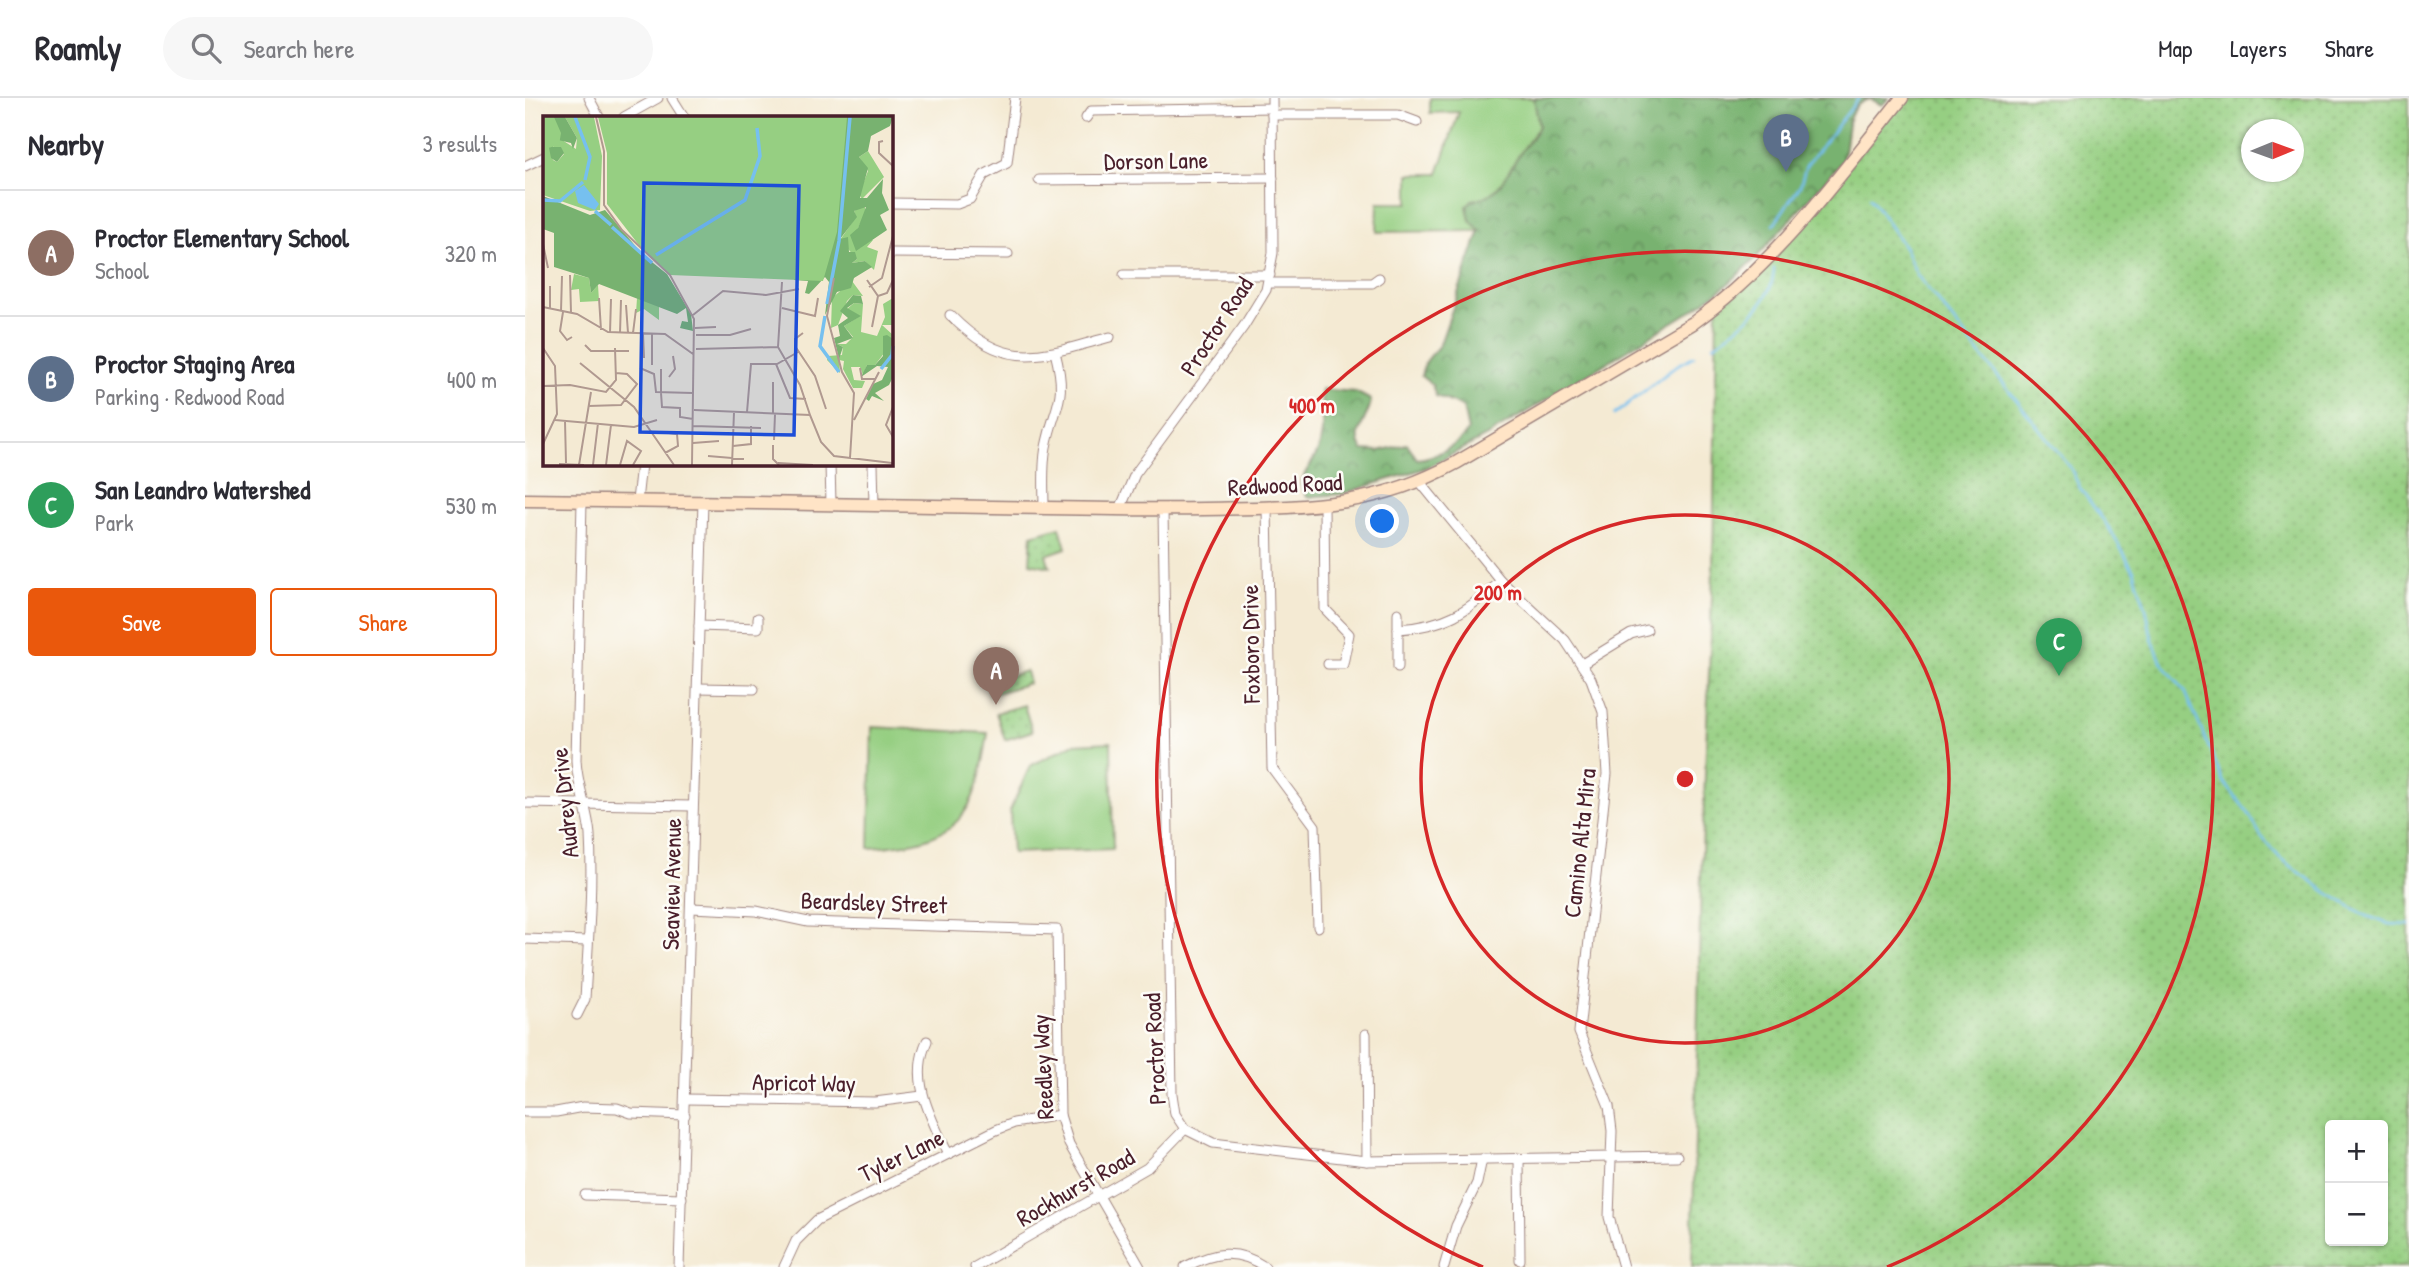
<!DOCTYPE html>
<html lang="en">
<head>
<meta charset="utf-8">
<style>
  :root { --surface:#fff; --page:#f7f7f7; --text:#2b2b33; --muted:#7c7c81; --line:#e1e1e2; --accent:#ea580c }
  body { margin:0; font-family:"Patrick Hand",sans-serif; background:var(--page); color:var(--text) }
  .controls { position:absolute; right:21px; bottom:21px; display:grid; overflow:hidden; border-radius:7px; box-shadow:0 2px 5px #0004 }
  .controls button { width:63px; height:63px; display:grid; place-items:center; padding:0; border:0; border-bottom:2px solid var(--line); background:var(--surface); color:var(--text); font:35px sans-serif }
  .compass { position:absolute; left:1716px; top:21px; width:63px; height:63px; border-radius:50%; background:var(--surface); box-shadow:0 2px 5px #0004; rotate:89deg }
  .you { position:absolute; left:858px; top:424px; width:24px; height:24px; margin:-18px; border:5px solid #fff; border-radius:50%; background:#1a73e8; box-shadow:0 0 0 10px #1a73e833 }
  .badge { display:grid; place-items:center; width:46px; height:46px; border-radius:50%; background:var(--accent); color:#fff; font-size:23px; font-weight:700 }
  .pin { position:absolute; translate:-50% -58px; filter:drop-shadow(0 2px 4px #0008) }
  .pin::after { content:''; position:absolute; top:37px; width:24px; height:21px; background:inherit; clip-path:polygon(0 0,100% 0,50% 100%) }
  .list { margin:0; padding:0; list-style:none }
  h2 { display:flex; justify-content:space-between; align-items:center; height:91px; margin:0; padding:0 28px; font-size:30px }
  h2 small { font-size:23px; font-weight:400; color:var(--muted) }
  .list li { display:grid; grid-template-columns:46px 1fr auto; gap:21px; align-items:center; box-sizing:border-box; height:126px; padding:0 28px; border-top:2px solid var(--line) }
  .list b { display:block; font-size:26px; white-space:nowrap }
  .list p { margin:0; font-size:23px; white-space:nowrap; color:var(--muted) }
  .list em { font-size:23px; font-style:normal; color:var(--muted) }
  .actions { display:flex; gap:14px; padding:21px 28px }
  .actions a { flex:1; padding:16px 0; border:2px solid var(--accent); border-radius:7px; text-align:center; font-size:24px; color:var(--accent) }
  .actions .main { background:var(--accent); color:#fff }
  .icon { flex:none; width:38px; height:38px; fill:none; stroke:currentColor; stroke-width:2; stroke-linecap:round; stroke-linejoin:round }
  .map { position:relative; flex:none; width:1884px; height:1169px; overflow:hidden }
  header { display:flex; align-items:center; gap:42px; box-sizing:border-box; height:98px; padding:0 35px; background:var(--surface); border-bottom:2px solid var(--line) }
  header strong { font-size:33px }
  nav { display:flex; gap:38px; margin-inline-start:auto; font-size:24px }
  .search { width:490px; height:63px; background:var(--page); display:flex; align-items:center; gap:18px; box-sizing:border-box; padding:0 24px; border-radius:38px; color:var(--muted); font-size:26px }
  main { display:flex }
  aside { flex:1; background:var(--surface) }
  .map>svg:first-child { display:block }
  .green { fill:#96cf82; stroke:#707756; stroke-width:2 }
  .forest { fill:url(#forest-crowns); stroke:#61684e; stroke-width:2 }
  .park { fill:url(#park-dots); stroke:#707756; stroke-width:2; fill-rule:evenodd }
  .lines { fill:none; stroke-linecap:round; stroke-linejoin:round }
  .stream { stroke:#76c0ef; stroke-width:2.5 }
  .minor-casing { stroke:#9f847f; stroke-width:11 }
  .secondary-casing { stroke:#9f847f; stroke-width:15 }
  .minor { stroke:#fff; stroke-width:9 }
  .secondary { stroke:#ffe4c6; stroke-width:12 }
  .ring { fill:none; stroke:#d62828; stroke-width:3.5 }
  .labels { text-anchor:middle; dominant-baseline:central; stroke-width:5; stroke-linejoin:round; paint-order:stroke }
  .street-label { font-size:24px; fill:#4a1f2b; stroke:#fdfcf7 }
  .inset-river { fill:none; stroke:#76c0ef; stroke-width:3.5 }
  .inset-road { fill:none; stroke:#b09990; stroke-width:2 }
  .view { fill:#1d4ed8; fill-opacity:0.15; stroke:#1d4ed8; stroke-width:3.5 }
  .inset-edge { fill:none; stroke:#4a1f2b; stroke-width:3.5 }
  .centre { fill:#d62828; stroke:#fdfcf7; stroke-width:3.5 }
  .ring-label { font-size:21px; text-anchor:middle; font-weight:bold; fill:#d62828; stroke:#fdfcf7; stroke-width:5; stroke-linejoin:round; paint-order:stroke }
</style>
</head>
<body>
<header>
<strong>Roamly</strong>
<div class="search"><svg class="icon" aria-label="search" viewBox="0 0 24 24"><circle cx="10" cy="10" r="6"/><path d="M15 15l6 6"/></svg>Search here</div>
<nav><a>Map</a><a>Layers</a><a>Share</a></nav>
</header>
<main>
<aside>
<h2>Nearby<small>3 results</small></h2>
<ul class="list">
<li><span class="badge" style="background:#8d6e63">A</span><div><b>Proctor Elementary School</b><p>School</p></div><em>320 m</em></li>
<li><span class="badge" style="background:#5c6f8a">B</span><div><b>Proctor Staging Area</b><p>Parking · Redwood Road</p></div><em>400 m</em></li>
<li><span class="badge" style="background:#2e9e5b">C</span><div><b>San Leandro Watershed</b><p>Park</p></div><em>530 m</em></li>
</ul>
<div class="actions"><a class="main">Save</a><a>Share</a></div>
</aside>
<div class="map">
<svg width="1884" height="1169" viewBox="0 0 1884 1169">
  <defs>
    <pattern id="forest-crowns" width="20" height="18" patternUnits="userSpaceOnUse" patternTransform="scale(1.75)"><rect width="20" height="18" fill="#78b270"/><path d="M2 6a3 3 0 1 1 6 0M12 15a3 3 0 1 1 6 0" fill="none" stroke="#64905c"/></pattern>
    <pattern id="park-dots" width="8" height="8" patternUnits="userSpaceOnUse" patternTransform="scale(1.75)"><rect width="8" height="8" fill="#96cf82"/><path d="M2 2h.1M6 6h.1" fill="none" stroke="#83b170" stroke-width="1.8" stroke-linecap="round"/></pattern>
  </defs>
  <rect width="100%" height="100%" fill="#fdfcf7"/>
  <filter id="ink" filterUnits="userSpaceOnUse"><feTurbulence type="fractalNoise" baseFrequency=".0143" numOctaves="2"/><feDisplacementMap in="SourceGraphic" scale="14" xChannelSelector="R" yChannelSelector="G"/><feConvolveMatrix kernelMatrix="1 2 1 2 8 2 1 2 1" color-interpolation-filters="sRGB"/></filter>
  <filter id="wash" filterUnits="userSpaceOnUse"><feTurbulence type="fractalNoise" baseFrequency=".00686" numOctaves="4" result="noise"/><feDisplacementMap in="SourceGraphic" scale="28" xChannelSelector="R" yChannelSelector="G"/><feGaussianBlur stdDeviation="1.57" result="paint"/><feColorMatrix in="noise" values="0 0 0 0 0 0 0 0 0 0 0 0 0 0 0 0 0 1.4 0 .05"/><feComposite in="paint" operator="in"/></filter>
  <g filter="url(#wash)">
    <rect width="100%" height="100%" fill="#f4ead3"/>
    <g class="green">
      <polygon points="905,0 1009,0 1014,28 975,90 960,101 947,102 945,122 955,133 852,134 853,105 884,105 884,76 913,76 934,14 905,15"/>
      <path d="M 347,629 L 463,635 C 450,722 434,744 344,750 Z"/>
      <polygon points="586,644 588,751 487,755 485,713 505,668 548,646"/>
    </g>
    <path class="forest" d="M 1009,0 L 1364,0 L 1357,7 L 1345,1 C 1315,7 1325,45 1316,65 L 1229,162 L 1203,186 L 1169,211 L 964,337 L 901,370 L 817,396 L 782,399 L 776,387 C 778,374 786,368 791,357 C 801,337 796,312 796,291 L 831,294 L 846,302 C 845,320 825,334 838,352 L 854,353 L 882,346 L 892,361 C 909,360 933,348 943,333 L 938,309 L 911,298 L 907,287 L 896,278 L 900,265 L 915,246 L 955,133 L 945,122 L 942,108 L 947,102 C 974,99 979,80 992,60 C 999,49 1008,39 1014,28 Z"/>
    <g class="park">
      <path d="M 1377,0 L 1884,0 L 1884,1169 L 1167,1169 L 1176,780 L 1188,472 L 1192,208 L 1244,159 ZM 1727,32 L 1769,32 L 1769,74 L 1727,74 ZM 1805,1027 L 1858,1027 L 1858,1143 L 1805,1143 Z"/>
      <polygon points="535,429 541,450 521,457 525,469 505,465 507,437"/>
      <polygon points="501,573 504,585 465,597 462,585"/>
      <polygon points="499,607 507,633 480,642 471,615"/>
    </g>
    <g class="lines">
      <g class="stream">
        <polyline points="1345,99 1380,150 1392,177 1545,369 1555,390 1584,430 1609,473 1621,510 1627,541 1637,565 1660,593 1698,683 1724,716 1736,738 1755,760 1803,795 1842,818 1864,826 1884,827"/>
        <polyline points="1249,126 1275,88 1281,68 1334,0"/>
        <path d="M 1189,247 C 1215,229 1248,206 1249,170"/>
        <polyline points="1089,317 1151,268 1169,258"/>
      </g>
    </g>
  </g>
  <g filter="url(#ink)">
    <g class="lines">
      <g class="minor-casing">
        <g id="minor">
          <polyline points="64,0 74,19"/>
          <polyline points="147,0 159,19"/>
          <polyline points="747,17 873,17 892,24"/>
          <polyline points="99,19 133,0"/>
          <polyline points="561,20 566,13 747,10"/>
          <polyline points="0,68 19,59"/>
          <polyline points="514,82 748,80"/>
          <polyline points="366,105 432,106 445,101 459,77 482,65 490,0"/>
          <polyline points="366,155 483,156"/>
          <polyline points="599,177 745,177"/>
          <polyline points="743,185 847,185 854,180"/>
          <path d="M 425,217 C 482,275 515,258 585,239"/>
          <polyline points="305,366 306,406"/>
          <polyline points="348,366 349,407"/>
          <polyline points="895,384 976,483 1040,542 1066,581 1078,614 1082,676 1054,934 1084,1008 1087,1033 1084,1119 1098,1169"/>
          <polyline points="112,403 116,366"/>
          <polyline points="799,407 800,511 824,536 818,566 803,566"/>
          <path d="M 519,410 C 519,390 517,369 521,349 C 530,304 543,304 530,254"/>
          <polyline points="742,410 747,670 790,728 793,829"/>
          <polyline points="595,411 610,376 719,228 741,192 748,155 747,0"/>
          <polyline points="638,411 647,996 650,1016 660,1031 688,1045 842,1063 1152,1058"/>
          <polyline points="873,515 873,531"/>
          <polyline points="174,528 233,530 233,520"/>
          <polyline points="1057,566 1106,536 1122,532"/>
          <path d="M 873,569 L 873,531 C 921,528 941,514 976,483"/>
          <polyline points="173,590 229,591"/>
          <polyline points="0,705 167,708"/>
          <polyline points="166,810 231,813 283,824 532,832 535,1017 544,1046 615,1169"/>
          <polyline points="0,841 62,843"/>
          <path d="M 52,917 L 60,901 C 63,847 68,790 65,737 C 63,711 52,688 51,662 L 57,403"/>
          <polyline points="841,936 842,1063"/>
          <path d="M 402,943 C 384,982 406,1020 423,1056"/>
          <polyline points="160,1001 350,1004 397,998"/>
          <polyline points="0,1014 31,1014 58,1009 92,1010 106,1015 160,1017"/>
          <polyline points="994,1060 995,1162"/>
          <polyline points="60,1097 157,1100"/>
          <polyline points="154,1169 178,404"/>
          <polyline points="259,1169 271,1143 292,1122 471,1032 489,1025 535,1017"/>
          <polyline points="450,1169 622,1070 660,1031"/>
          <path d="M 660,1169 C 689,1154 712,1150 740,1169"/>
          <polyline points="919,1169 931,1128 952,1085 957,1061"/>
        </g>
      </g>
      <g class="secondary-casing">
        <path id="secondary" d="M 0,402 C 156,404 311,406 467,409 C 538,410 608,412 679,411 C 774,409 846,412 931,365 L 1168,225 C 1252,165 1313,79 1377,0"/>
      </g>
      <use href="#minor" class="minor"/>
      <use href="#secondary" class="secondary"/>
    </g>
  </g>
  <g class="ring">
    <circle cx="1160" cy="681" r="264"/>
    <path d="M958 1169A528 528 0 1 1 1362 1169"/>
  </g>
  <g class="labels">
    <g class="street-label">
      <text transform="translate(631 62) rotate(-1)">Dorson Lane</text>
      <text transform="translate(691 228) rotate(-57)">Proctor Road</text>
      <text transform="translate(760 386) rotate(-3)">Redwood Road</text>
      <text transform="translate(725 546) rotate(-91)">Foxboro Drive</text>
      <text transform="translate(39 705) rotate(-96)">Audrey Drive</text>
      <text transform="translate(1054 745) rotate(-84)">Camino Alta Mira</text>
      <text transform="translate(146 786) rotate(-89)">Seaview Avenue</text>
      <text transform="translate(349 804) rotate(2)">Beardsley Street</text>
      <text transform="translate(629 951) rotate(-93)">Proctor Road</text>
      <text transform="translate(517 969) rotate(-93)">Reedley Way</text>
      <text transform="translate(279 984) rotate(1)">Apricot Way</text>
      <text transform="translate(376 1057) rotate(-26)">Tyler Lane</text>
      <text transform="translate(550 1089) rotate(-30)">Rockhurst Road</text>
    </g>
  </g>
  <g transform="translate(18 18)">
    <rect width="350" height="350" fill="#f4ead3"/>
    <path d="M 22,1 L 51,1 L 59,40 L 57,94 L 47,95 L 0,79 L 0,7 L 10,44 L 14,46 L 21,38 L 10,31 L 16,22 L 33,33 L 34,22 ZM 325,35 L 341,61 L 319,83 L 316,78 L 325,55 L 316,41 ZM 321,89 L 323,95 L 310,123 L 317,132 L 325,124 L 330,124 L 324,131 L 335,135 L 331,154 L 322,145 L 309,147 L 314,143 L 297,124 L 313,101 L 311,95 ZM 31,158 L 46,162 L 48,177 L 55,169 L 56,185 L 37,186 L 36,173 L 28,174 ZM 309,165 L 320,180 L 310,179 L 304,185 L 295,209 L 288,212 L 289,182 ZM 94,182 L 116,190 L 116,204 L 101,193 L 93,197 ZM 350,182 L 350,209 L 339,209 L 350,219 L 350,225 L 340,220 L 342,236 L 332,249 L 324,249 L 320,259 L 317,251 L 308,251 L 311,264 L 322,265 L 319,272 L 310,272 L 300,253 L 301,245 L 296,244 L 297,257 L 284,244 L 285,240 L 299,239 L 300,231 L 294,228 L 303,228 L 310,221 L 301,210 L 317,200 L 304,193 L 311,187 L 320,188 L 318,216 L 334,220 L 342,201 L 340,188 Z" fill="#96cf82"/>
    <path d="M 0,1 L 22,1 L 34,22 L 30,33 L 28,27 L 11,23 L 10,31 L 18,31 L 21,37 L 14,46 L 8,42 ZM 274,1 L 350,1 L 347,10 L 328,20 L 325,35 L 316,41 L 325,52 L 317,82 L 324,82 L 340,63 L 339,77 L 346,94 L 337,99 L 344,114 L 313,135 L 307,119 L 315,112 L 323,91 L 311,95 L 314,101 L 297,123 L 305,121 L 306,136 L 312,136 L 314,143 L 309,147 L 322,145 L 329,151 L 311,162 L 308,172 L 294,176 L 282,199 L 286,166 L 282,161 L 266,178 L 262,177 L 265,165 L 251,164 ZM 0,80 L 47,99 L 62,94 L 100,139 L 124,158 L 148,198 L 150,215 L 137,212 L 139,205 L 145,206 L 143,192 L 134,198 L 56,168 L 48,177 L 46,162 L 11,151 L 11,117 L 0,113 ZM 310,179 L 318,180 L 320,188 L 311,187 L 304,192 L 318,200 L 301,210 L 310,222 L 294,228 L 300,231 L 296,243 L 291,222 L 297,220 L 295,209 L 305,202 L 297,195 ZM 344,219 L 350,223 L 350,261 L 346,269 L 332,277 L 341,285 L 329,280 L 326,285 L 323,283 L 330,268 L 339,264 L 345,251 L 334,250 L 318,261 L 324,249 L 332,249 L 340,240 L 340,220 Z" fill="#78b270"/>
    <path d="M 0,1 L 11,1 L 18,17 L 16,29 L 5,32 L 0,22 ZM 55,1 L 304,1 L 294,116 L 280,165 L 127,159 L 99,133 L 64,88 L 64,37 Z" fill="#96cf82"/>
    <path d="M 41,69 L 56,88 L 52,94 L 35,87 L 32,75 Z" fill="#76c0ef"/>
    <path class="inset-river" d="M 32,1 L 47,41 L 42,64M 0,84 L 17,85 L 40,66M 52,95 L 68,109M 69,111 L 109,147M 113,139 L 202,84 L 217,40 L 214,12M 284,188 L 296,125 L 307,1M 282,200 L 277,230 L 296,256M 338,253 L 349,239 L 350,230"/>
    <path class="inset-road" d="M 53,1 L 61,35 L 61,89 L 79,114 L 127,159 L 151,203 L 149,349M 340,25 L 336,26 L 336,37 L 350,50M 0,128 L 5,152M 27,159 L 28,197M 291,162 L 284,200 L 299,256 L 311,277 L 307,342M 324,164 L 335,180 L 344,177 L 350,164M 7,170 L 7,194M 326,171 L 339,162 L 350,120M 56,182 L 58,214M 83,189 L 85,217M 0,191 L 34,198 L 65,216 L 122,218 L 150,238M 239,192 L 272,200 L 275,182M 18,195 L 19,160M 20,196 L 17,215 L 24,224 L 29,221M 150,199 L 180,175 L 223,179 L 256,173M 329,211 L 335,180M 152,212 L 173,211M 67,217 L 68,183M 77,217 L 78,184M 90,217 L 93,193M 260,217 L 252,223 L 252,230 L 272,260 L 283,293M 100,218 L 101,242M 153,219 L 187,219 L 208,213M 42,229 L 48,235 L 86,235M 235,231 L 257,269 L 267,299M 0,232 L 12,250 L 14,298 L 0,328M 153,233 L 235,231 L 239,166M 37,247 L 91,291 L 131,349M 233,248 L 247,282 L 263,283M 109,249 L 109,218M 97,252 L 111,258 L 113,276 L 150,277M 317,252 L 319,263 L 332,263M 126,261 L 132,253 L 130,240M 0,270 L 27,269 L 63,276 L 73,264 L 72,232M 118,277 L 119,291 L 137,292 L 137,301 L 150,303M 118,277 L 118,253M 45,290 L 78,289 L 94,268 L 84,258 L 73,257M 350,291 L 343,309 L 350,321M 151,294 L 267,299 L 278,326 L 291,340 L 349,347M 204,296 L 208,248 L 234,248 L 255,236M 230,298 L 230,266M 12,304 L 91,311 L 114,304M 311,304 L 336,256M 22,305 L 23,347M 150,310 L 218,312M 231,324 L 232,298M 150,327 L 176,325M 230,329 L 230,343 L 236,349M 190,330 L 208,328 L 208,310M 122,337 L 135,330 L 134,318 L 126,317M 165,340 L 201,343M 235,347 L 270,349M 16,348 L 41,349M 36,349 L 48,276M 50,349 L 55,307M 63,349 L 68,309M 77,349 L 84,325 L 98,335 L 90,349M 189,349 L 191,296"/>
    <path class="view" d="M 101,67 L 256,70 L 251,319 L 97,316 Z"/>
    <rect width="350" height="350" class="inset-edge"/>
  </g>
  <circle cx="1160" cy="681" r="10" class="centre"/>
  <g class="ring-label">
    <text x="787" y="315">400 m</text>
    <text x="973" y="502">200 m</text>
  </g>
</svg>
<div class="controls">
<button>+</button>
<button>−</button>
</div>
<svg class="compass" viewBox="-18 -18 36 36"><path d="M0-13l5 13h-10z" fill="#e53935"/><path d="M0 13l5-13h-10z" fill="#7c7c81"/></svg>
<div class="you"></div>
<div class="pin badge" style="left:471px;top:607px;background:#8d6e63">A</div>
<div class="pin badge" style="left:1261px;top:74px;background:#5c6f8a">B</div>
<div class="pin badge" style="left:1534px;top:578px;background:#2e9e5b">C</div>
</div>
</main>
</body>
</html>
